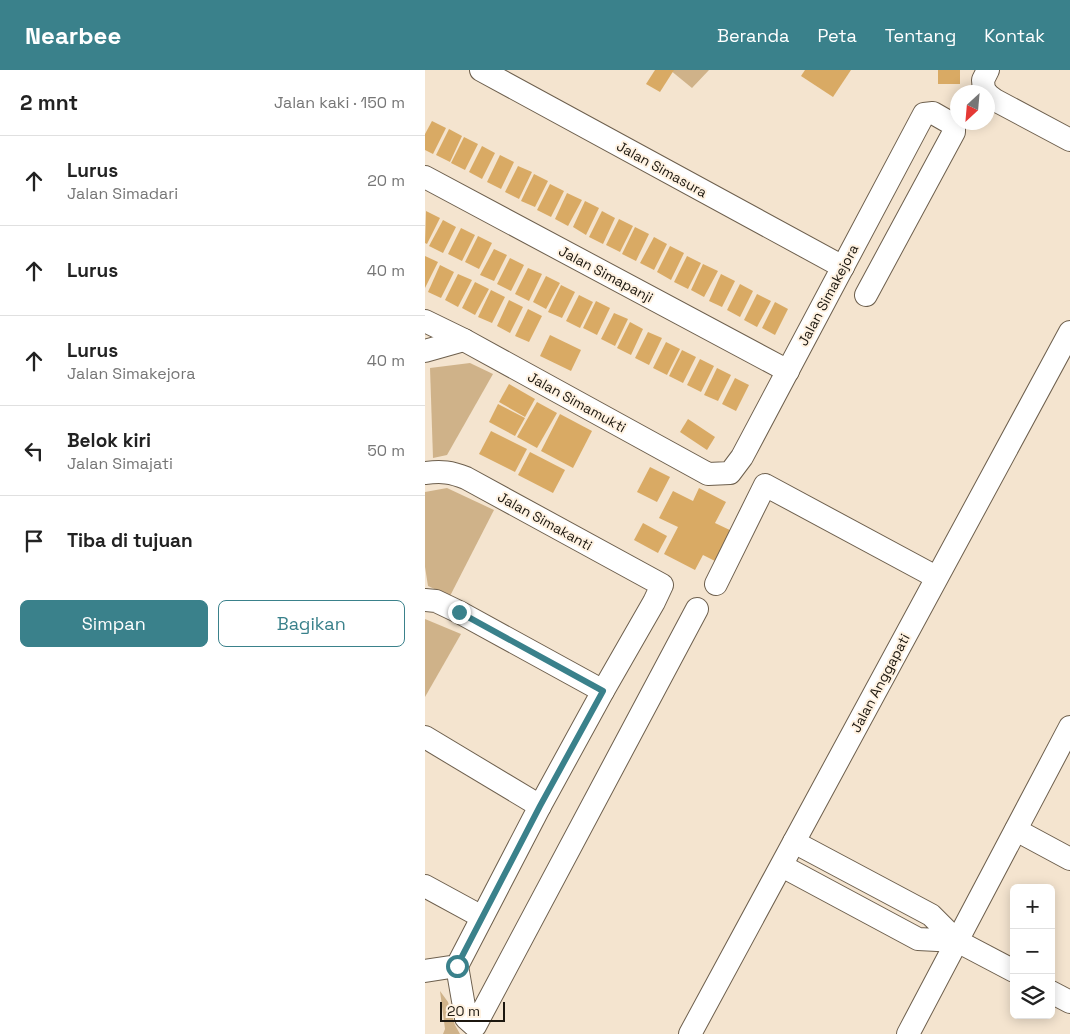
<!DOCTYPE html>
<html lang="id">
<head>
<meta charset="utf-8">
<style>
  :root { --surface:#fff; --page:#f6f6f6; --text:#222; --muted:#767676; --line:#e0e0e0; --accent:#3a818b }
  body { margin:0; font-family:"Space Grotesk",sans-serif; background:var(--page); color:var(--text) }
  .controls { position:absolute; right:15px; bottom:15px; display:grid; overflow:hidden; border-radius:8px; box-shadow:0 2px 12px #0003 }
  .controls button { width:45px; height:45px; display:grid; place-items:center; padding:0; border:0; border-bottom:1px solid var(--line); background:var(--surface); color:var(--text); font:25px sans-serif }
  .compass { position:absolute; left:525px; top:15px; width:45px; height:45px; border-radius:50%; background:var(--surface); box-shadow:0 2px 12px #0003; rotate:206deg }
  .scale { position:absolute; left:15px; bottom:12px; width:65px; box-sizing:border-box; padding-left:5px; border:2px solid #1c170f; border-top:0; font-size:14px; line-height:18px; white-space:nowrap; color:#1c170f; -webkit-text-stroke:4px #fff2e1; paint-order:stroke }
  .stop { position:absolute; width:15px; height:15px; margin:-11px; border:4px solid #3a818b; border-radius:50%; background:#fff }
  .stop.end { background:#3a818b; border-color:#fff; box-shadow:0 1px 5px #0008 }
  .list { margin:0; padding:0; list-style:none }
  h2 { display:flex; justify-content:space-between; align-items:center; height:65px; margin:0; padding:0 20px; font-size:21px }
  h2 small { font-size:16px; font-weight:400; color:var(--muted) }
  .list li { display:grid; grid-template-columns:32px 1fr auto; gap:15px; align-items:center; box-sizing:border-box; height:90px; padding:0 20px; border-top:1px solid var(--line) }
  .list b { display:block; font-size:19px; white-space:nowrap }
  .list p { margin:0; font-size:16px; white-space:nowrap; color:var(--muted) }
  .list em { font-size:16px; font-style:normal; color:var(--muted) }
  .actions { display:flex; gap:10px; padding:15px 20px }
  .actions a { flex:1; padding:11px 0; border:1px solid var(--accent); border-radius:8px; text-align:center; font-size:18px; color:var(--accent) }
  .actions .main { background:var(--accent); color:#fff }
  .icon { flex:none; width:28px; height:28px; fill:none; stroke:currentColor; stroke-width:2; stroke-linecap:round; stroke-linejoin:round }
  .map { position:relative; flex:none; width:645px; height:964px; overflow:hidden }
  header { display:flex; align-items:center; gap:30px; box-sizing:border-box; height:70px; padding:0 25px; background:var(--accent); color:#fff }
  header strong { font-size:24px }
  nav { display:flex; gap:28px; margin-inline-start:auto; font-size:18px }
  main { display:flex }
  aside { flex:1; background:var(--surface) }
  .map>svg:first-child { display:block }
  .green { fill:#cfb289 }
  .building { fill:#d9aa64 }
  .lines { fill:none; stroke-linecap:round; stroke-linejoin:round }
  .minor-casing { stroke:#6d5f4d; stroke-width:24 }
  .minor { stroke:#fff; stroke-width:22 }
  .route { stroke:#3a818b; stroke-width:6 }
  .labels { text-anchor:middle; dominant-baseline:central; stroke-width:4; stroke-linejoin:round; paint-order:stroke }
  .street-label { font-size:14px; fill:#1c170f; stroke:#fff2e1 }
</style>
</head>
<body>
<header>
<strong>Nearbee</strong>
<nav><a>Beranda</a><a>Peta</a><a>Tentang</a><a>Kontak</a></nav>
</header>
<main>
<aside>
<h2>2 mnt<small>Jalan kaki · 150 m</small></h2>
<ul class="list">
<li><svg class="icon" aria-label="ahead" viewBox="0 0 24 24"><path d="M12 20V5M6 11l6-6 6 6"/></svg><div><b>Lurus</b><p>Jalan Simadari</p></div><em>20 m</em></li>
<li><svg class="icon" aria-label="ahead" viewBox="0 0 24 24"><path d="M12 20V5M6 11l6-6 6 6"/></svg><div><b>Lurus</b></div><em>40 m</em></li>
<li><svg class="icon" aria-label="ahead" viewBox="0 0 24 24"><path d="M12 20V5M6 11l6-6 6 6"/></svg><div><b>Lurus</b><p>Jalan Simakejora</p></div><em>40 m</em></li>
<li><svg class="icon" aria-label="left" viewBox="0 0 24 24"><path d="M17 20v-9H6M10 6l-5 5 5 5"/></svg><div><b>Belok kiri</b><p>Jalan Simajati</p></div><em>50 m</em></li>
<li><svg class="icon" aria-label="arrive" viewBox="0 0 24 24"><path d="M6 21V4h12l-3 4 3 4H6"/></svg><div><b>Tiba di tujuan</b></div></li>
</ul>
<div class="actions"><a class="main">Simpan</a><a>Bagikan</a></div>
</aside>
<div class="map">
<svg width="645" height="964" viewBox="0 0 645 964">
  <rect width="100%" height="100%" fill="#f4e4cf"/>
  <g class="green">
    <polygon points="245,0 284,0 267,18"/>
    <polygon points="45,293 68,304 22,385 8,388 5,298"/>
    <polygon points="22,418 69,440 25,526 3,516 0,497 0,422"/>
    <polygon points="0,549 36,564 0,627"/>
    <polygon points="15,921 23,932 30,955 35,964 18,964 20,959"/>
  </g>
  <g class="building">
    <polygon points="230,0 249,0 235,22 221,14"/>
    <polygon points="380,0 426,0 408,27 376,6"/>
    <rect x="513" y="0" width="22" height="14"/>
    <polygon points="7,51 21,58 8,84 0,80 0,64"/>
    <polygon points="24,59 37,66 25,92 11,85"/>
    <polygon points="39,67 53,74 40,100 26,93"/>
    <polygon points="57,76 70,83 57,109 44,102"/>
    <polygon points="75,85 89,92 76,119 62,112"/>
    <polygon points="93,96 107,102 94,129 80,122"/>
    <polygon points="109,104 123,111 110,137 96,131"/>
    <polygon points="125,114 139,121 126,147 112,140"/>
    <polygon points="142,123 157,130 143,156 130,149"/>
    <polygon points="160,131 174,138 161,165 148,157"/>
    <polygon points="1,141 15,148 2,174 0,173"/>
    <polygon points="177,141 190,148 178,174 164,167"/>
    <polygon points="194,149 208,156 195,182 181,175"/>
    <polygon points="18,150 31,157 18,183 4,176"/>
    <polygon points="210,157 224,164 211,191 197,184"/>
    <polygon points="36,158 50,165 37,191 23,184"/>
    <polygon points="53,166 67,173 54,199 40,192"/>
    <polygon points="229,167 242,174 229,200 215,193"/>
    <polygon points="245,176 259,183 246,210 232,202"/>
    <polygon points="69,179 82,185 69,211 55,205"/>
    <polygon points="0,186 13,192 0,218"/>
    <polygon points="262,186 276,193 263,219 249,212"/>
    <polygon points="85,188 99,195 86,221 72,214"/>
    <polygon points="278,194 293,201 279,227 266,220"/>
    <polygon points="15,195 29,202 16,228 3,222"/>
    <polygon points="103,198 117,204 104,231 90,224"/>
    <polygon points="33,204 47,210 33,237 20,230"/>
    <polygon points="296,204 310,211 297,237 284,231"/>
    <polygon points="121,206 135,213 121,239 108,232"/>
    <polygon points="50,212 64,219 50,245 37,238"/>
    <polygon points="315,214 328,221 315,247 302,240"/>
    <polygon points="136,215 150,222 137,248 123,242"/>
    <polygon points="66,220 80,227 67,253 53,247"/>
    <polygon points="332,224 346,231 332,257 319,250"/>
    <polygon points="154,225 168,232 155,258 141,251"/>
    <polygon points="84,230 98,237 85,263 72,256"/>
    <polygon points="171,231 185,238 172,265 158,258"/>
    <polygon points="350,232 363,239 350,265 337,258"/>
    <polygon points="103,239 117,246 104,272 90,266"/>
    <polygon points="189,243 203,249 190,276 176,269"/>
    <polygon points="205,252 218,259 206,285 192,278"/>
    <polygon points="223,262 237,268 224,295 210,288"/>
    <polygon points="125,265 156,280 146,301 115,286"/>
    <polygon points="241,272 255,279 242,305 228,298"/>
    <polygon points="257,280 271,287 258,313 244,306"/>
    <polygon points="275,289 289,296 276,322 262,315"/>
    <polygon points="292,298 306,305 293,331 279,325"/>
    <polygon points="310,308 324,315 311,341 297,334"/>
    <polygon points="84,314 110,329 100,347 74,332"/>
    <polygon points="112,332 132,343 112,378 92,367"/>
    <polygon points="73,334 100,348 90,366 64,352"/>
    <polygon points="135,344 167,361 148,398 116,381"/>
    <polygon points="263,349 290,367 282,380 255,362"/>
    <polygon points="66,361 102,379 90,402 54,384"/>
    <polygon points="105,382 140,400 128,423 93,405"/>
    <polygon points="225,397 245,407 232,432 212,422"/>
    <polygon points="274,418 301,432 290,453 309,462 294,493 278,485 270,500 239,484 253,457 234,448 248,421 268,431"/>
    <polygon points="218,453 242,466 233,483 209,470"/>
  </g>
  <g class="lines">
    <g class="minor-casing">
      <g id="minor">
        <polyline points="56,0 418,197"/>
        <polyline points="561,22 559,21 558,10 563,0"/>
        <polyline points="562,24 570,30 645,70"/>
        <polyline points="0,107 363,301"/>
        <polyline points="0,251 39,270 283,404 305,403 317,387 499,44 508,43 529,55 529,62 441,225"/>
        <polyline points="0,281 39,270"/>
        <path d="M 0,403 C 17,401 26,402 41,408 L 237,515 L 229,532 L 178,621 L 115,736 L 32,896 L 0,901"/>
        <polyline points="291,514 340,415 511,507"/>
        <polyline points="0,530 11,531 34,542 178,621"/>
        <polyline points="0,667 115,736"/>
        <polyline points="591,760 645,789"/>
        <polyline points="357,796 493,869 532,871 506,845 369,772"/>
        <polyline points="0,816 57,847"/>
        <polyline points="532,871 589,901"/>
        <polyline points="32,896 41,948 50,956 272,539"/>
        <polyline points="626,922 645,932"/>
        <polyline points="265,964 645,262"/>
        <polyline points="483,964 645,657"/>
      </g>
    </g>
    <use href="#minor" class="minor"/>
  </g>
  <g class="lines">
    <polyline class="route" points="32,896 115,736 178,621 34,542"/>
  </g>
  <g class="labels">
    <g class="street-label">
      <text transform="translate(237 99) rotate(29)">Jalan Simasura</text>
      <text transform="translate(181 204) rotate(28)">Jalan Simapanji</text>
      <text transform="translate(403 225) rotate(-62)">Jalan Simakejora</text>
      <text transform="translate(152 332) rotate(29)">Jalan Simamukti</text>
      <text transform="translate(120 451) rotate(29)">Jalan Simakanti</text>
      <text transform="translate(455 613) rotate(-62)">Jalan Anggapati</text>
    </g>
  </g>
</svg>
<div class="controls">
<button>+</button>
<button>−</button>
<button><svg class="icon" aria-label="layers" viewBox="0 0 24 24"><path d="M12 4l9 5-9 5-9-5zM3 14l9 5 9-5"/></svg></button>
</div>
<svg class="compass" viewBox="-18 -18 36 36"><path d="M0-13l5 13h-10z" fill="#e53935"/><path d="M0 13l5-13h-10z" fill="#767676"/></svg>
<div class="scale">20 m</div>
<div class="stop" style="left:32px;top:896px"></div>
<div class="stop end" style="left:34px;top:542px"></div>
</div>
</main>
</body>
</html>
